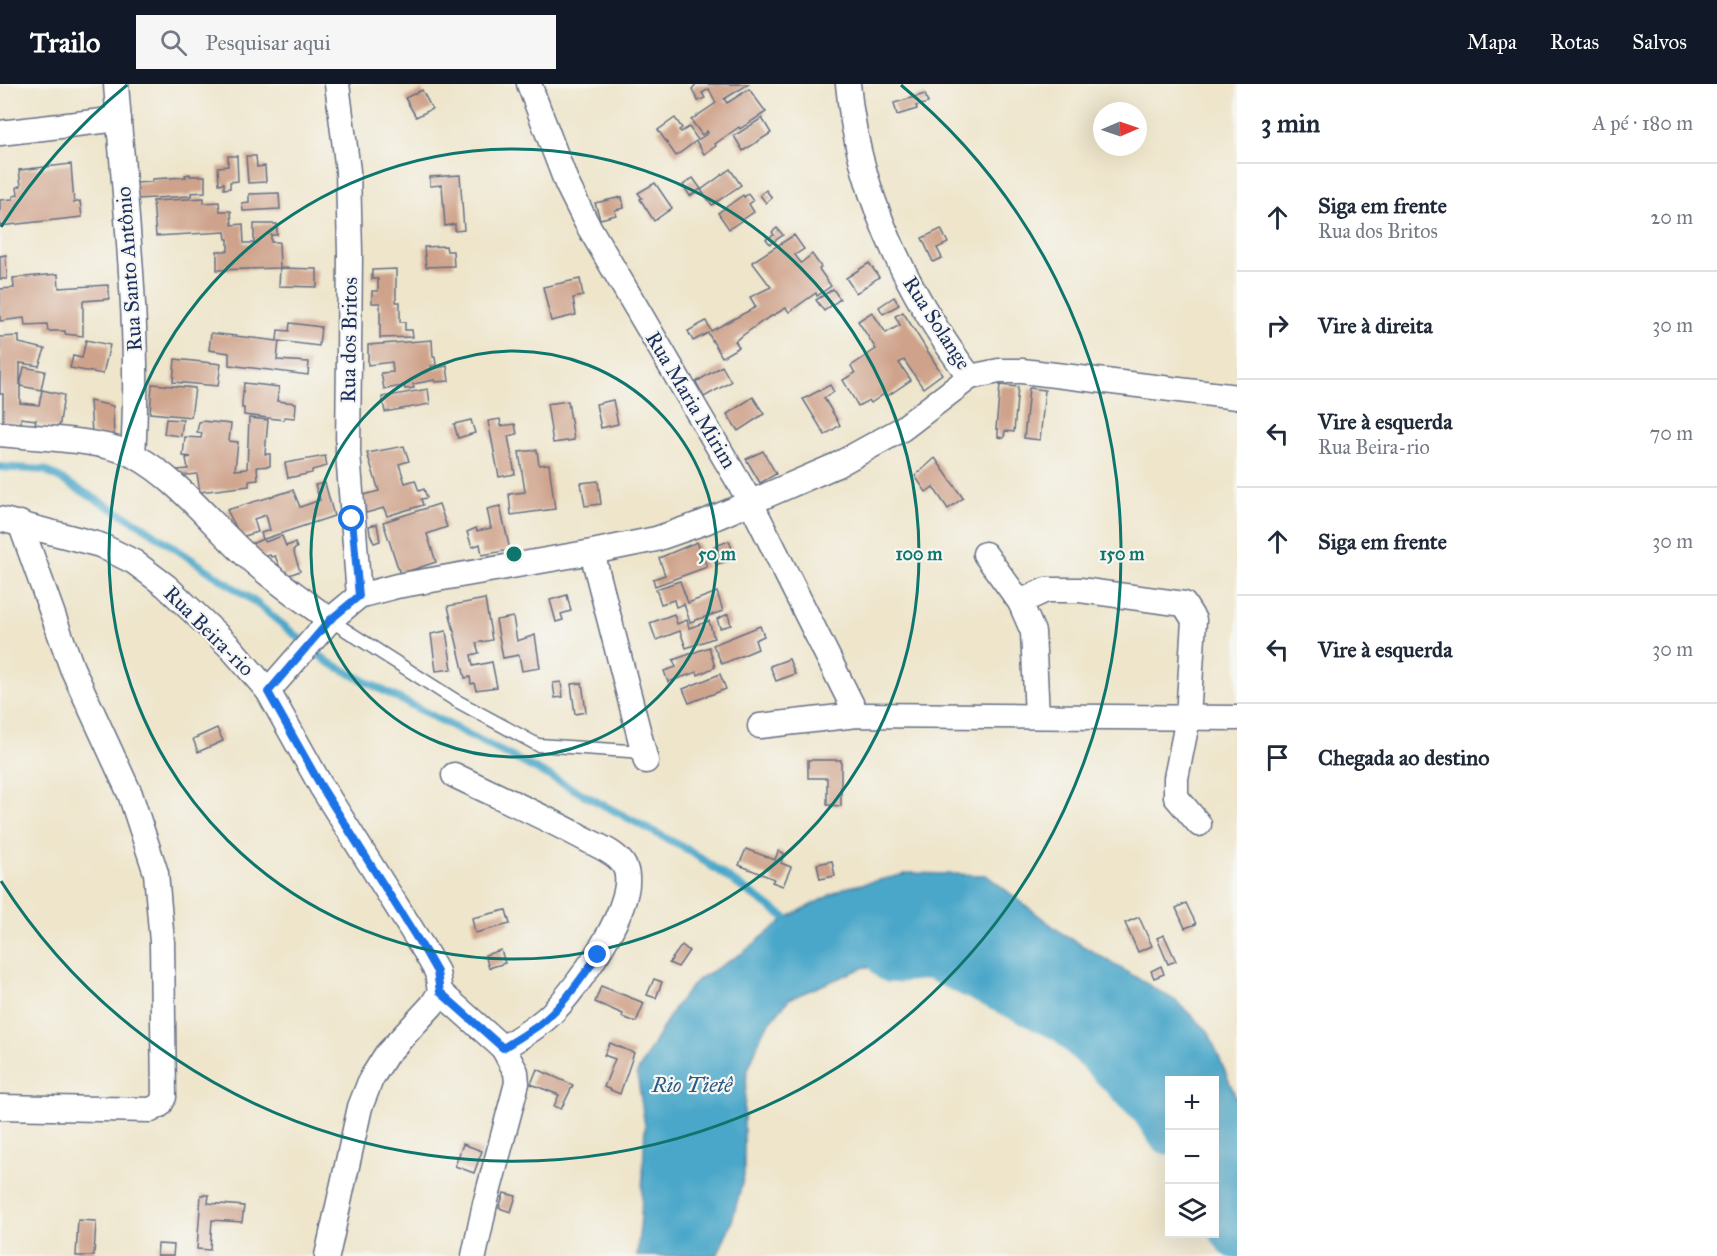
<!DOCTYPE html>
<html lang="pt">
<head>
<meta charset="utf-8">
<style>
  :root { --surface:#fff; --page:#f6f6f7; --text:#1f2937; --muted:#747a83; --line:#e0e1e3; --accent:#111827 }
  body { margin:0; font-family:"IM FELL Great Primer",serif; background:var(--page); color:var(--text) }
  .controls { position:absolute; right:18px; bottom:18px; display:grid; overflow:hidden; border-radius:0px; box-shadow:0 6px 24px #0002 }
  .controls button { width:54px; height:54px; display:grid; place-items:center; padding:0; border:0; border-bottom:2px solid var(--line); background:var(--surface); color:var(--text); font:30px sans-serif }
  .compass { position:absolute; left:1093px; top:18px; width:54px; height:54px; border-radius:50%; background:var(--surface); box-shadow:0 6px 24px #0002; rotate:88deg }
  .stop { position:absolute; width:18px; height:18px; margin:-14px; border:4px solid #1a73e8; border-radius:50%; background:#fff }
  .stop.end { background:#1a73e8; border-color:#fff; box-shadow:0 2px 6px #0008 }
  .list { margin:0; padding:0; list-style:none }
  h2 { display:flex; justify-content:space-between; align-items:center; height:78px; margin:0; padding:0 24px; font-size:26px }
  h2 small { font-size:20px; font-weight:400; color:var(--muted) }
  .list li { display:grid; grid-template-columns:39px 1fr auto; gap:18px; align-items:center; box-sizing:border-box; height:108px; padding:0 24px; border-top:2px solid var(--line) }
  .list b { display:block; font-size:22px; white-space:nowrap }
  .list p { margin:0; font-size:20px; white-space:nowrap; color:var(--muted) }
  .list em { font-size:20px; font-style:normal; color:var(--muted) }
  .icon { flex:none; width:33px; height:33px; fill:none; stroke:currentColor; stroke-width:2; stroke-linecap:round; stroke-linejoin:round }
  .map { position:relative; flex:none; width:1237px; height:1172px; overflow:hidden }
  header { display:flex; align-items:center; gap:36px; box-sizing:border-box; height:84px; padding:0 30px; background:var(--accent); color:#fff }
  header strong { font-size:28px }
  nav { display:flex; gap:33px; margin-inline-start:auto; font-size:21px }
  .search { width:420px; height:54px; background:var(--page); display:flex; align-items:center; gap:15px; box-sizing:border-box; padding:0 21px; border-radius:0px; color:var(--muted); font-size:22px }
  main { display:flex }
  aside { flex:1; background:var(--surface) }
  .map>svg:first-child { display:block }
  .water { fill:#4ba7c9; stroke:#336b94; stroke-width:1.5 }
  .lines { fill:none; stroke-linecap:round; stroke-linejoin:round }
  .stream { stroke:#4ba7c9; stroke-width:8 }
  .river { stroke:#4ba7c9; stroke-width:48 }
  .building { fill:#cfa38b }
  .service-casing { stroke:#656f84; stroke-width:15 }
  .minor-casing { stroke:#656f84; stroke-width:27 }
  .service { stroke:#fff; stroke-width:12 }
  .minor { stroke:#fff; stroke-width:24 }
  .route { stroke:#1a73e8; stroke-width:8 }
  .ring { fill:none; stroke:#0f766e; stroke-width:3 }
  .labels { text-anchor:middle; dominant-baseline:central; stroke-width:4.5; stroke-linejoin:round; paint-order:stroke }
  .street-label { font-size:21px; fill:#1b2f5e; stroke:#f6f6f2 }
  .water-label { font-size:22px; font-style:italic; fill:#2c5983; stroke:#f6f6f2 }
  .centre { fill:#0f766e; stroke:#f6f6f2; stroke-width:3 }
  .ring-label { font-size:18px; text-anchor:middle; font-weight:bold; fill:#0f766e; stroke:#f6f6f2; stroke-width:4.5; stroke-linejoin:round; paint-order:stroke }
</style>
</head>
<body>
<header>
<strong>Trailo</strong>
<div class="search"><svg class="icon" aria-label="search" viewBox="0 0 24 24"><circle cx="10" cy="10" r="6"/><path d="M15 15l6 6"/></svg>Pesquisar aqui</div>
<nav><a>Mapa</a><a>Rotas</a><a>Salvos</a></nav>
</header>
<main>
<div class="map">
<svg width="1237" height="1172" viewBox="0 0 1237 1172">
  <rect width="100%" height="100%" fill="#f6f6f2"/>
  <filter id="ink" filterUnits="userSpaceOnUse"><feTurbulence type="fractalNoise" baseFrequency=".0167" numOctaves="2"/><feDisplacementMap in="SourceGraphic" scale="12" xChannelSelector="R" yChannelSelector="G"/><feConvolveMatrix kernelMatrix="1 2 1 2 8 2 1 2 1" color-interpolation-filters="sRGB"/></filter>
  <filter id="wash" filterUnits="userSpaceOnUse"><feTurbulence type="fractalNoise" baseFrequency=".008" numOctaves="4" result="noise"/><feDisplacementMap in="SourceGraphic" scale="24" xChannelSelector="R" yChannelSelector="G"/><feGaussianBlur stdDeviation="1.35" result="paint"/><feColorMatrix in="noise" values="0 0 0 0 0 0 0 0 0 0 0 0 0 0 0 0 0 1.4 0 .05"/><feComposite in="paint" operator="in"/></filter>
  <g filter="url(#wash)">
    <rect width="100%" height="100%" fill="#eee5cb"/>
    <polygon class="water" points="910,789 986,791 1063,850 1176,917 1208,947 1237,1016 1237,1128 1215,1096 1214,996 1170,996 1169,1032 1127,970 1085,921 1026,891 980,879 922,886 865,883 789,915 763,947 747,988 744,1026 744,1092 732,1137 717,1172 637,1172 641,1132 645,1042 637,989 674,924 697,896 741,870 786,834 844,804"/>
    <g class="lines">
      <polyline class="stream" points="0,383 45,386 139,440 255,518 328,578 547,691 690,767 786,834"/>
      <g class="river">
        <polyline points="892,875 932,871 1068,936 1153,1021 1170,1047"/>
        <polyline points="1214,1116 1237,1151"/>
      </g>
    </g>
    <g id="blocks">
      <g class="building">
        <polygon points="696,0 749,0 724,15 727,19 749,5 766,28 740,45 739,43 715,60 716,62 704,70 696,57 676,72 658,46 675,34 682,44 679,46 681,48 689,43 698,56 708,49 707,47 702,51 691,36 716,19 709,5 702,9 705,14 698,17 692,5"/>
        <polygon points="422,6 432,25 416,33 405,14"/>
        <polygon points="925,10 928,19 916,22 917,25 897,31 894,19"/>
        <polygon points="762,34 771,49 743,67 734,52"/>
        <polygon points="228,72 237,72 238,97 230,98 230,104 224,105 224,99 219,100 218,83 228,82"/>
        <polygon points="246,72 256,72 257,83 265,82 266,98 248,99"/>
        <polygon points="71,80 74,119 80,117 82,133 0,142 0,116 13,115 13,112 18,111 17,103 21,102 19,86"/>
        <polygon points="730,85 741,101 712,121 701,106"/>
        <polygon points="190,90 190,92 205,92 205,108 191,109 191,112 136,115 135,99 152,98 152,95 186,93 185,91"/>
        <polygon points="460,91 464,146 455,147 455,140 445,142 442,101 430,102 430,93"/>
        <polygon points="693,94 701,105 690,112 683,101"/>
        <polygon points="655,99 672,124 654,137 640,115 642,114 638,109"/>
        <polygon points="766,106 772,114 766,119 760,111"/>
        <polygon points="279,109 280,125 243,127 242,119 249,118 249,110"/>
        <polygon points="748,110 753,117 749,120 754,128 729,145 718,129 743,111 744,113"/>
        <polygon points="622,113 624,124 615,126 616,131 600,135 595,119"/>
        <polygon points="204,114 204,119 219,118 220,127 231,127 232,141 243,140 244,159 254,159 254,140 277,140 277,151 271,151 271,158 279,158 280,184 217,186 217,167 228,167 228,155 226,155 225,148 156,152 153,117"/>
        <polygon points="777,144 783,151 770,160 766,155 774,151 772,148"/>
        <polygon points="941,145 948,159 937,164 942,174 933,178 922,154"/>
        <polygon points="794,151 804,165 795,171 801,179 812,170 821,183 819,185 831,202 817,212 816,209 789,228 786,224 763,237 735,257 739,263 722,273 708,249 693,257 688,247 706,237 711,247 756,223 750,213 771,203 752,178"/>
        <polygon points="446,162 447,167 453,167 454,182 426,183 424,163"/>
        <polygon points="6,171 7,195 0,195 0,172"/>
        <polygon points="869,179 879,193 856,209 846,194"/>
        <polygon points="280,184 317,185 317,203 279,202"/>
        <polygon points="396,185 396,218 400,218 400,238 405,238 405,246 412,246 413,253 380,254 380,219 372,219 372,207 378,207 378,195 372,195 372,186"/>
        <polygon points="58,190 59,204 108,201 109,215 83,217 83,252 65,250 65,247 48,247 47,240 25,241 24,234 0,237 0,205 14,204 13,194"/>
        <polygon points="580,195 583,212 573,214 576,231 551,237 543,203"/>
        <polygon points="833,205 840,215 824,227 816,216"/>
        <polygon points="894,213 899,221 883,230 879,223"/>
        <polygon points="872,228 886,249 900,241 895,232 903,228 942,290 923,304 904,276 899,279 911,296 886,313 884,310 871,319 869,316 858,322 843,296 855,289 851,282 876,265 858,237"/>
        <polygon points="290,239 321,243 319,262 279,257 277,276 309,278 308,291 229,281 229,269 209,266 211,249 277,257 278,246 289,247"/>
        <polygon points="19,252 19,259 45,265 39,282 20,279 20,302 24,283 45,287 41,306 20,302 20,319 39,321 42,306 64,311 59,345 35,340 36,336 21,334 21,340 3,338 3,310 0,310 0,253"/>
        <polygon points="86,256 110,261 103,290 70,284 73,272 82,274"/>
        <polygon points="432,256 433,273 435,273 436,281 431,282 432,285 447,282 449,297 435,298 435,296 413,300 414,304 405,305 404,302 384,305 381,289 393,288 392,278 368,281 368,261"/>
        <polygon points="175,275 221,280 218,302 173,298"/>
        <polygon points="722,282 731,298 704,313 696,298"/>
        <polygon points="244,299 279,303 277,317 296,319 295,334 284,333 284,336 244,331 244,324 242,324 242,319"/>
        <polygon points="152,300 195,304 191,333 150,329"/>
        <polygon points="830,301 834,308 824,314 840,341 825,351 803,315"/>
        <polygon points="1000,301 1018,303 1014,348 1005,347 1004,354 998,353 998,345 996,345"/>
        <polygon points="1029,304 1045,306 1040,356 1024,354"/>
        <polygon points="428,305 430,320 385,328 382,313"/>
        <polygon points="753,313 764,330 738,347 727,330"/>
        <polygon points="613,316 618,340 601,344 596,320"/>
        <polygon points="90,317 113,322 114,354 92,350"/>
        <polygon points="568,317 574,356 553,359 547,320"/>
        <polygon points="249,334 268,336 265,370 270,370 270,382 257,383 258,396 249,397 249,402 200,408 197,390 178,392 177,386 188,385 186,374 191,373 183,372 185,353 201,354 202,349 197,348 199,338 202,337 231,340 229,357 238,358 235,386 247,385"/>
        <polygon points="166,335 183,336 181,352 164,350"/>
        <polygon points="500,335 501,342 515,340 517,350 508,352 515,390 499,393 488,337"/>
        <polygon points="471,336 475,349 458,354 454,340"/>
        <polygon points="404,362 409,377 399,380 405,399 415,396 419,407 424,405 427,414 421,415 423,421 387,432 384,424 366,429 363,411 379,407 367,369"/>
        <polygon points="537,366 539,381 549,380 555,425 511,431 509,410 525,408 519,368"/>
        <polygon points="763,367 776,390 760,399 746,375"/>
        <polygon points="325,372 327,382 312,386 312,389 288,394 285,379"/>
        <polygon points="935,374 963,414 948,425 933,403 926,408 915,392"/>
        <polygon points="598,397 601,420 585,422 581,399"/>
        <polygon points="325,399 334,432 264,455 265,458 282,452 286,462 295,459 297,464 293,466 300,487 284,493 275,472 271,473 270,471 256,475 251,460 263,455 261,449 270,446 266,431 254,435 258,448 241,453 227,426 293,406 300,423 320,416 315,401"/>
        <polygon points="439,420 447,443 427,450 436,478 400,490 383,438"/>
        <polygon points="500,422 510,466 482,471 480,460 472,463 467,448 476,444 477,447 491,444 487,425"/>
        <polygon points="377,440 380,457 374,459 370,450 369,442"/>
        <polygon points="729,457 733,467 728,469 730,475 716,481 710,464"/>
        <polygon points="697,458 707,483 655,502 653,495 665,491 659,474"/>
        <polygon points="680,497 688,519 717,508 723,527 690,538 684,520 676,523 674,516 661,520 656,505"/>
        <polygon points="567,511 571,527 561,530 563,536 556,538 550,516"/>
        <polygon points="485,515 492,556 476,559 479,569 471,571 473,582 492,578 497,603 476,606 474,599 471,600 470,593 465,594 448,522"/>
        <polygon points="674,530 677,540 687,536 689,544 709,537 714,554 686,564 680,547 656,556 650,539"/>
        <polygon points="728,530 731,541 720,544 717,535"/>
        <polygon points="513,533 517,557 535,551 540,584 522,587 519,571 503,574 496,536"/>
        <polygon points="760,542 764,552 755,556 758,565 722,580 713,561"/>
        <polygon points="446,547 452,585 436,587 431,550"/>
        <polygon points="709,563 715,583 698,591 697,588 668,598 664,587 676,583 673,576"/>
        <polygon points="789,575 795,590 776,597 770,582"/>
        <polygon points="720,590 726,605 689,619 683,605"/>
        <polygon points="561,598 563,613 555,614 553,599"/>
        <polygon points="582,599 586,628 575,630 571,600"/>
        <polygon points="217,644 223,657 198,668 193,655"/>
        <polygon points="808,676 841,676 841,722 827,721 827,694 808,694"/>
        <polygon points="746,765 775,776 778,767 784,769 781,779 791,783 783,802 772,798 774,795 739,781"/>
        <polygon points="832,777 835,792 820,795 817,780"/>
        <polygon points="1186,819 1196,840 1185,844 1176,824"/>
        <polygon points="506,826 510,840 475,849 472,834"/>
        <polygon points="1139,833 1152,862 1138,868 1125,839"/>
        <polygon points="1164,851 1176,877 1168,880 1157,854"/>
        <polygon points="682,861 689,867 678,883 669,879"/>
        <polygon points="501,866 505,879 489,884 485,871"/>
        <polygon points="1161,882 1164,890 1154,894 1151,887"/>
        <polygon points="654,895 662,898 656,914 647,911"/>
        <polygon points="601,902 644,919 636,938 622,933 623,930 595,918"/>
        <polygon points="610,959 634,969 620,1010 604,1003 615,975 604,971"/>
        <polygon points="537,985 573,1001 561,1025 554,1022 559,1011 531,1000"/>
        <polygon points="463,1060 482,1067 474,1089 455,1082"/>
        <polygon points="504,1109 516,1112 511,1128 499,1124"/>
        <polygon points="201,1111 209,1111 208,1119 244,1122 242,1138 212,1136 210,1166 197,1165"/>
        <polygon points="78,1136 96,1137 94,1172 76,1172"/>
        <polygon points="158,1160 174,1161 173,1172 157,1172"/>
      </g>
    </g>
  </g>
  <g filter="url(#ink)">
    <use href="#blocks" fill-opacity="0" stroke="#656f84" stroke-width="1.5"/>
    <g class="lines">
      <g class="service-casing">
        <polyline id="service" points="330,536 455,616 538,661 644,668"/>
      </g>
      <g class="minor-casing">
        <g id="minor">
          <path d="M 116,0 C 125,123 141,247 133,371"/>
          <polyline points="337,0 348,87 350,169 348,369 359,512"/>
          <polyline points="529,0 567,100 586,138 751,419 857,631"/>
          <path d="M 848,0 C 858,109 905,206 970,293 L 999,287 L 1022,287 L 1237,313"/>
          <polyline points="0,49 119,35"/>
          <path d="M 0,350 C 36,354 104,355 135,372 C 179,396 212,441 250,475 C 275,497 303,516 330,536"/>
          <polyline points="0,435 100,461 134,478 166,502 230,563 268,607 321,702 425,867 437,888 440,908 432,921 386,971 371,995 360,1023 327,1172"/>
          <polyline points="592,468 646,677"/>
          <polyline points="985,470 1020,518 1046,506 1080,506 1184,520 1194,536 1188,634 1176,694 1176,713 1199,740"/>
          <polyline points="1020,518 1033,548 1037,632"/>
          <polyline points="268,607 330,536 359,512 397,502 592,468 656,455 705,438 837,381 902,345 970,293"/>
          <polyline points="760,642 857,631 1237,634"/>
          <path d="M 440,908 L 503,964 C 520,953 537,944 551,930 C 575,907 645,812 623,780 C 616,769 600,763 589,757 C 545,733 499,713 454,691"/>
          <polyline points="0,1023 151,1026 160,1021 164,1013 162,858 156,789 130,710 72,584 20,439"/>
          <polyline points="474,1172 485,1120 517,999 516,988 503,964"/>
        </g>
      </g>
      <use href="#service" class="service"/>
      <use href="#minor" class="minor"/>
    </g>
  </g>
  <g class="lines" filter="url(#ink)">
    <path class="route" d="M 352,435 L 359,512 L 330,536 L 268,608 L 321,702 L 425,867 L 437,888 L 440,908 L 503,964 C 515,956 528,949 539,941 C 563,922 580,896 598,871"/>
  </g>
  <g class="ring">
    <circle cx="514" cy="470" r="203"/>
    <circle cx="514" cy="470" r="405"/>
    <path d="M1 143A608 608 0 0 1 127 1M901 1A608 608 0 1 1 1 797"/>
  </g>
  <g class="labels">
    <g class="street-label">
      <text transform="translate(129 185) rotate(-94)">Rua Santo Antônio</text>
      <text transform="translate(937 239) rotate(57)">Rua Solange</text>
      <text transform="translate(349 256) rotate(-89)">Rua dos Britos</text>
      <text transform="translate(691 316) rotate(59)">Rua Maria Mirim</text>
      <text transform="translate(209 547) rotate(45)">Rua Beira-rio</text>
    </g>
    <g class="water-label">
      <text x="692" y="1000">Rio Tietê</text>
    </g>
  </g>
  <circle cx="514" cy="470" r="9" class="centre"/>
  <g class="ring-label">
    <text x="717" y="476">50 m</text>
    <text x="919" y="476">100 m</text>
    <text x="1122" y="476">150 m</text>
  </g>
</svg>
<div class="controls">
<button>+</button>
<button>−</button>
<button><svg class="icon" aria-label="layers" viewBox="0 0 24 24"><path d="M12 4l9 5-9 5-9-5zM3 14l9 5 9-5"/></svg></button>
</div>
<svg class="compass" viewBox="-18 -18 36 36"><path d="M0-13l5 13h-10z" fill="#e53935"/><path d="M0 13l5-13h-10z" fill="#747a83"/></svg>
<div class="stop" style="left:352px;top:435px"></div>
<div class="stop end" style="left:598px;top:871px"></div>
</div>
<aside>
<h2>3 min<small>A pé · 180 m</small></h2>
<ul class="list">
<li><svg class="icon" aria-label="ahead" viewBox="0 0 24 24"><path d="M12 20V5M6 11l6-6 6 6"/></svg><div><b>Siga em frente</b><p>Rua dos Britos</p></div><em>20 m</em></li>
<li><svg class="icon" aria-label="right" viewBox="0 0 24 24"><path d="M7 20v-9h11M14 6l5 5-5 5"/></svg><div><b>Vire à direita</b></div><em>30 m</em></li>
<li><svg class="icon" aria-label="left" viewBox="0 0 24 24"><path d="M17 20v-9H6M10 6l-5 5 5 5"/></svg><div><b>Vire à esquerda</b><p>Rua Beira-rio</p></div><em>70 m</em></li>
<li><svg class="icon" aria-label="ahead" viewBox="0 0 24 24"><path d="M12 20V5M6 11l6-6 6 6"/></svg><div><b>Siga em frente</b></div><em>30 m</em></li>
<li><svg class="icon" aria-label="left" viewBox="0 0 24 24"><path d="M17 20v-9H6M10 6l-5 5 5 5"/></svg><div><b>Vire à esquerda</b></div><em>30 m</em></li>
<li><svg class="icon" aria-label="arrive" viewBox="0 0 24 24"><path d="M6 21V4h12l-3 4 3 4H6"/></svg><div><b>Chegada ao destino</b></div></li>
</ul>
</aside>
</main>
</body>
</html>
